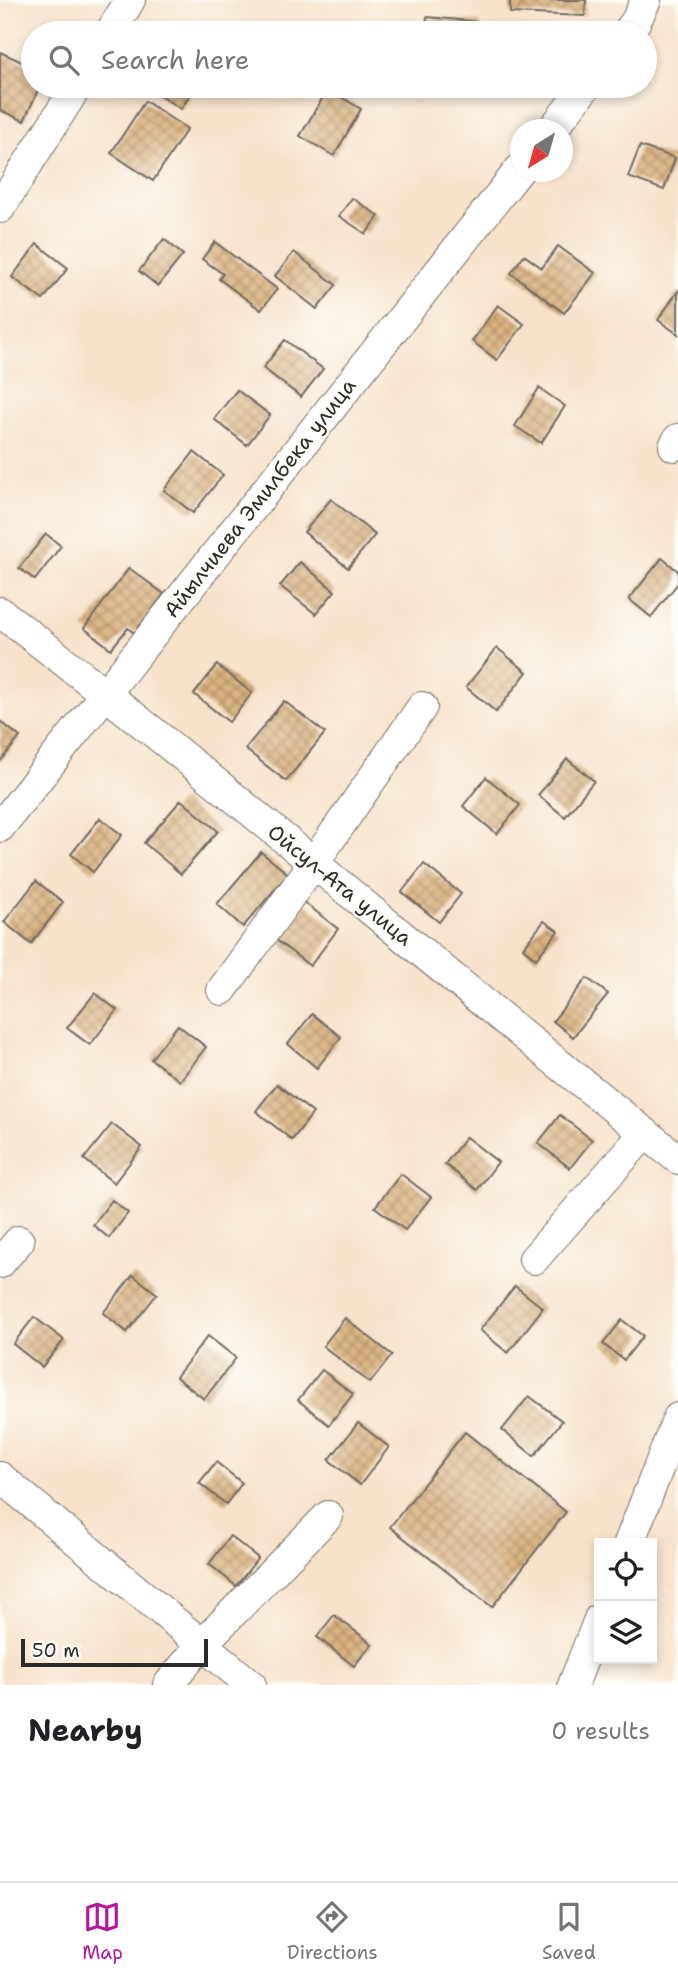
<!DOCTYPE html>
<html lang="en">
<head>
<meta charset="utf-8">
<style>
  :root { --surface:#fff; --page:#f2f2f2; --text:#202124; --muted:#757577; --line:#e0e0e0; --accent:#b5179e }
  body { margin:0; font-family:"Shantell Sans",sans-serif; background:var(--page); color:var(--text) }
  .controls { position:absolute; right:21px; bottom:21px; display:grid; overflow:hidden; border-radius:0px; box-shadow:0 4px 10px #0003 }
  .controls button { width:63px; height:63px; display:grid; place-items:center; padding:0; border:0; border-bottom:2px solid var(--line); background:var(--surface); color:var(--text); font:35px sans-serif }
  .compass { position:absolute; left:510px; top:119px; width:63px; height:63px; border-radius:50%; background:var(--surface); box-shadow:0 4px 10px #0003; rotate:217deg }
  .scale { position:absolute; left:21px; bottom:18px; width:187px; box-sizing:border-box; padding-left:7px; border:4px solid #2b2b2b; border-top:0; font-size:19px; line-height:24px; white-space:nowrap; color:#2b2b2b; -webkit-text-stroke:5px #fdfcf7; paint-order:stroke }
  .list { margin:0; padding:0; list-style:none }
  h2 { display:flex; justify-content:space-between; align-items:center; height:91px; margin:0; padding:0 28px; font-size:30px }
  h2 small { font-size:23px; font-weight:400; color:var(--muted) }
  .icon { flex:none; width:38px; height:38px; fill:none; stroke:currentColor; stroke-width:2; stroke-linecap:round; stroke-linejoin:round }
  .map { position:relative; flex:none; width:678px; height:1685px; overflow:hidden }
  .search { position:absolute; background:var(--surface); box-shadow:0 4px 10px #0003; left:21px; right:21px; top:21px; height:77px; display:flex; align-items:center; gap:18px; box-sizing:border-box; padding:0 24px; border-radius:38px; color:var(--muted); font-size:26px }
  .sheet { height:196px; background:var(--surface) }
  nav { display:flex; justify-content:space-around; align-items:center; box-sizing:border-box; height:98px; border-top:2px solid var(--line); background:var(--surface); font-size:19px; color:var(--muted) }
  nav a { display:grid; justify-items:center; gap:4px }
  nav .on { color:var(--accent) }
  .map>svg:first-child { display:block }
  .building { fill:url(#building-cross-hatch) }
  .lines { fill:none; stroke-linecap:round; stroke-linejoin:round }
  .minor-casing { stroke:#726b63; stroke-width:32 }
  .minor { stroke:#fff; stroke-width:30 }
  .labels { text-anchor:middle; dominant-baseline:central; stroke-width:5; stroke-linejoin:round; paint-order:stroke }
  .street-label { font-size:21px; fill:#2b2b2b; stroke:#fdfcf7 }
</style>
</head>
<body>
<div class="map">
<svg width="678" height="1685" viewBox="0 0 678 1685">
  <defs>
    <pattern id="building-cross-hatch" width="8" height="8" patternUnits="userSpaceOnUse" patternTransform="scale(1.75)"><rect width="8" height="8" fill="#dab380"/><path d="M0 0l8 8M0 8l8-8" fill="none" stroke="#b19269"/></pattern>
  </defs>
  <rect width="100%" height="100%" fill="#fdfcf7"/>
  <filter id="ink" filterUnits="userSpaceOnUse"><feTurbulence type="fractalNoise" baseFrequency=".0143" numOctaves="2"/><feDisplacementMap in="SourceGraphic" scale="14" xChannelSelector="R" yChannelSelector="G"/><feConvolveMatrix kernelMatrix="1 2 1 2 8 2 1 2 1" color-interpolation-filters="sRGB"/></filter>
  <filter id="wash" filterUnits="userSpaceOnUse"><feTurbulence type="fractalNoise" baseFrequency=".00686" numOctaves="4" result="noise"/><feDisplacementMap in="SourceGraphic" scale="28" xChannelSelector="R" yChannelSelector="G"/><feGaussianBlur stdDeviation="1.57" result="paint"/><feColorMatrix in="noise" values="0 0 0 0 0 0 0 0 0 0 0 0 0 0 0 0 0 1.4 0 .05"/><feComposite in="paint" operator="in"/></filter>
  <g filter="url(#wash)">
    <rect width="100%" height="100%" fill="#f7e3cc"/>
    <g id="blocks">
      <g class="building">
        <polygon points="510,0 586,0 585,16 510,13"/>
        <polygon points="427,17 480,22 479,33 425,33"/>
        <polygon points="0,52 33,67 33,86 40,86 24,121 0,110"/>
        <polygon points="154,86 196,86 181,109 151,90"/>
        <polygon points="328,89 361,109 334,156 300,136"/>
        <polygon points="145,101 187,129 153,181 111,153"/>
        <polygon points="640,146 675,158 664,190 628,177"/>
        <polygon points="352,198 379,216 366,234 339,216"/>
        <polygon points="164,239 183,255 158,286 139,271"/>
        <polygon points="215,242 277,289 261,310 219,279 223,274 202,259"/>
        <polygon points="37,244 68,268 43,300 12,277"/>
        <polygon points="558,246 595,273 564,313 511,273 524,255 542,268"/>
        <polygon points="294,252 336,285 317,309 275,276"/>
        <polygon points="678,291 678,334 658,320"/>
        <polygon points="498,305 524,324 497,360 472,341"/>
        <polygon points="285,340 323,369 301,397 263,368"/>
        <polygon points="539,388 565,406 541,443 515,426"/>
        <polygon points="237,390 270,415 247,445 214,419"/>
        <polygon points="194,452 223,475 193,513 164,490"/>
        <polygon points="331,499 375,535 348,568 304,532"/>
        <polygon points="46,534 61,546 35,580 19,568"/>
        <polygon points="662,558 678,571 678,583 651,617 629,599"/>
        <polygon points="300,562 335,591 316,614 280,586"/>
        <polygon points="129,568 164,594 134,633 128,628 111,649 84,628"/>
        <polygon points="497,648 527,672 496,712 466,687"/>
        <polygon points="217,665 252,693 229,722 194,694"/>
        <polygon points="284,701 325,733 286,781 245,749"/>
        <polygon points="0,721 20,737 0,762"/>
        <polygon points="567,759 594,781 565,817 538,795"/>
        <polygon points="486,777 520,805 497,834 463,806"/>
        <polygon points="181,800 218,831 181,874 144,843"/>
        <polygon points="100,818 122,835 93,872 71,854"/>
        <polygon points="261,852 288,874 243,927 217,904"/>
        <polygon points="424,864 461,894 439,922 402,892"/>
        <polygon points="36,881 63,902 31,944 4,922"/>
        <polygon points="304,902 338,929 310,966 275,939"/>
        <polygon points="544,921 558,931 536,959 523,948"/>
        <polygon points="587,978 608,994 573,1037 553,1021"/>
        <polygon points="95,993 117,1010 90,1045 67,1028"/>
        <polygon points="312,1014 341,1037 317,1068 288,1044"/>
        <polygon points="178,1025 206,1047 180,1081 151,1059"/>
        <polygon points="277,1084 313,1113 292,1140 256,1111"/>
        <polygon points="560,1115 592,1140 570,1168 538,1143"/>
        <polygon points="112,1124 142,1147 114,1183 84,1159"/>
        <polygon points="466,1137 498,1162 477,1190 445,1164"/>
        <polygon points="401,1174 431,1197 405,1230 375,1207"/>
        <polygon points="112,1200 128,1213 109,1238 93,1225"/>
        <polygon points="133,1275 157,1294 127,1332 103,1313"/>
        <polygon points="515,1286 543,1308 508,1353 480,1330"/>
        <polygon points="34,1317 64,1340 42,1367 13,1344"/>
        <polygon points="345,1318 392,1355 370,1383 323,1346"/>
        <polygon points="622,1320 643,1336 624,1360 603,1344"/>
        <polygon points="208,1336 236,1358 204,1399 176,1377"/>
        <polygon points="322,1370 353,1394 329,1425 298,1400"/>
        <polygon points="529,1396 562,1421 534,1456 502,1430"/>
        <polygon points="358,1423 389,1447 360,1485 329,1460"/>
        <polygon points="465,1432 566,1512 492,1607 390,1527"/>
        <polygon points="216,1462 242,1483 226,1504 199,1483"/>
        <polygon points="230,1536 258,1558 236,1586 209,1564"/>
        <polygon points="334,1615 372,1644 354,1666 317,1637"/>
      </g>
    </g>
  </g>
  <g filter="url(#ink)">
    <use href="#blocks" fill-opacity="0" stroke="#726b63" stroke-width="2"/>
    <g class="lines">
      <g class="minor-casing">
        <g id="minor">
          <polyline points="110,33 130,0"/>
          <polyline points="627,33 636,21 646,0"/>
          <polyline points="552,130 586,86"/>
          <polyline points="0,208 77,86"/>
          <polyline points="674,446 678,439"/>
          <path d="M 0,612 C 231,788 449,980 678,1159"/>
          <polyline points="0,827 520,169"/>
          <polyline points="222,990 313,864 422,707"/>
          <polyline points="534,1259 645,1133"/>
          <polyline points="0,1263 19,1241"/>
          <polyline points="0,1477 251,1685"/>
          <polyline points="629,1543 678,1418"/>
          <polyline points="168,1685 202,1644 328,1516"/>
          <polyline points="573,1685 599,1619"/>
        </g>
      </g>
      <use href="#minor" class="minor"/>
    </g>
  </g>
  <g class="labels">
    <g class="street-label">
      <text transform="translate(260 498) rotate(-52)">Айылчиева Эмилбека улица</text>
      <text transform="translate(340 885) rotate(39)">Ойсул-Ата улица</text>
    </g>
  </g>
</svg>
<div class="controls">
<button><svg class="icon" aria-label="locate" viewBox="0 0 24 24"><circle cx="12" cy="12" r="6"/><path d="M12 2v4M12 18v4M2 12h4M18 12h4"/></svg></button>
<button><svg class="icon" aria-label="layers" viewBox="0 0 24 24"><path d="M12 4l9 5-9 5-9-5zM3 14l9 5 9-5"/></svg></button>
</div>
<svg class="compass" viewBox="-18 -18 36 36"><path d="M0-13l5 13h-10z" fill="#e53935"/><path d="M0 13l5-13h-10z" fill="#757577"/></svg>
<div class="scale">50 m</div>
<div class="search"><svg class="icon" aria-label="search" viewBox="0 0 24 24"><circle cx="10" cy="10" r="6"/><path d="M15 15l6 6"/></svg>Search here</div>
</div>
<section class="sheet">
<h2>Nearby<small>0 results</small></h2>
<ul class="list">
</ul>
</section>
<nav>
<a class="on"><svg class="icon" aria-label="map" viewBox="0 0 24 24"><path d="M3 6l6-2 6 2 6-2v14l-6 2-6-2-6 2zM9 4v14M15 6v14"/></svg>Map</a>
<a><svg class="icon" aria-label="directions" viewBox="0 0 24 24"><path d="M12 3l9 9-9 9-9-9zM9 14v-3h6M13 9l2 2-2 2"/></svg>Directions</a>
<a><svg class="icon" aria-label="saved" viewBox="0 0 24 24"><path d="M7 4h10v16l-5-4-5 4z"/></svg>Saved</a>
</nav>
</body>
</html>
